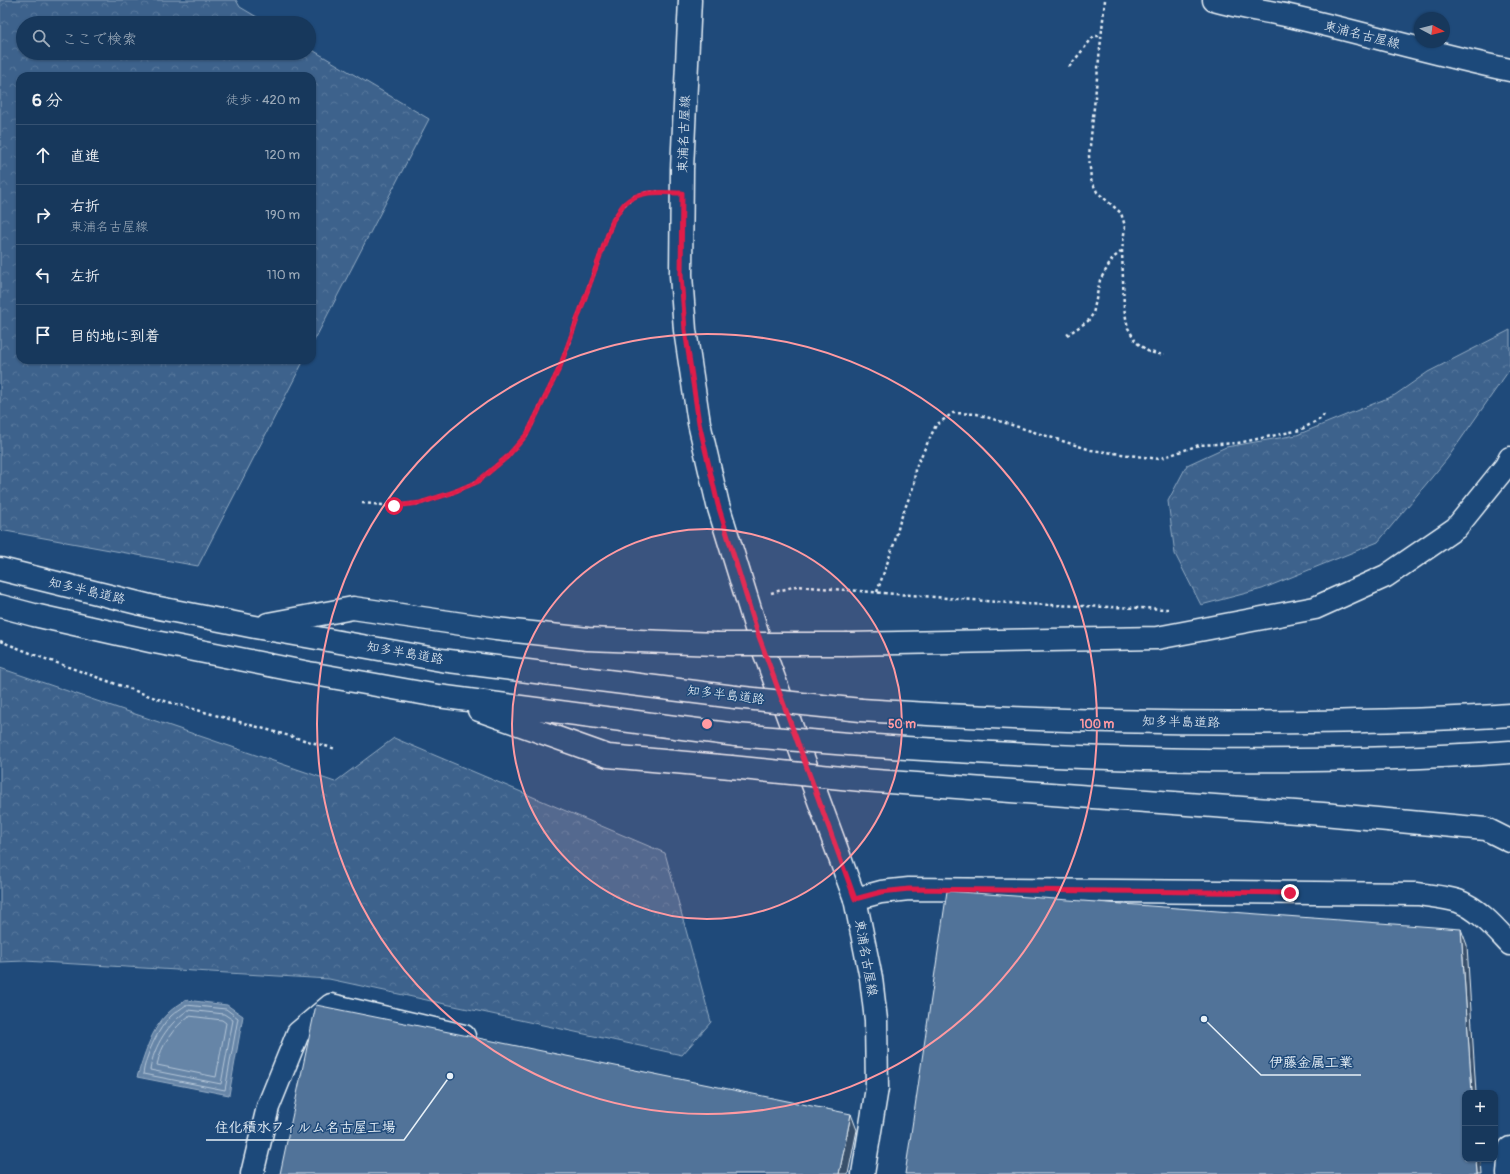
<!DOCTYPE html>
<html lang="ja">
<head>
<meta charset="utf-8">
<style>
  :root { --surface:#17385c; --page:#244365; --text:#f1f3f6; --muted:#9eacbb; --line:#365272 }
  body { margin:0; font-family:Pangolin,"Klee One",sans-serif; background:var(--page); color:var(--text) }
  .controls { position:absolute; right:12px; bottom:12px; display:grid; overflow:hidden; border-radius:8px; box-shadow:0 1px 3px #0004 }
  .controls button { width:36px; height:36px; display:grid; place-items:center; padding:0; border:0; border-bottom:1px solid var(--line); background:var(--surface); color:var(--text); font:20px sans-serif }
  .compass { position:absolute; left:1414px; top:12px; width:36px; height:36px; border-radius:50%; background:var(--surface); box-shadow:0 1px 3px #0004; rotate:97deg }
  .stop { position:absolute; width:12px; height:12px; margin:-9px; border:3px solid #e11d48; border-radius:50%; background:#fff }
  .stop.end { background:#e11d48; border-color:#fff; box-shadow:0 1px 4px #0008 }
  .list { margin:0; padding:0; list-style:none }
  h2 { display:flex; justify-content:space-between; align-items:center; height:52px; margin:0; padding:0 16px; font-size:17px }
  h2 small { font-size:13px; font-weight:400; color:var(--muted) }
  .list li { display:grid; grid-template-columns:26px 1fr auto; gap:12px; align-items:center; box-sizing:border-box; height:60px; padding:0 16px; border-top:1px solid var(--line) }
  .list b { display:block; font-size:15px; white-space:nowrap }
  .list p { margin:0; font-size:13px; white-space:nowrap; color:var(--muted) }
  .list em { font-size:13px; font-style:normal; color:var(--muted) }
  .icon { flex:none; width:22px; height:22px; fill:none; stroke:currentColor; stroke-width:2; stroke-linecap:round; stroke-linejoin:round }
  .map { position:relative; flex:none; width:1510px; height:1174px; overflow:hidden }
  .search { position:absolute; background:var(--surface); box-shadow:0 1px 3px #0004; left:16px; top:16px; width:300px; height:44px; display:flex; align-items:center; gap:10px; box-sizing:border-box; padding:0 14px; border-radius:22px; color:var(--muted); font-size:15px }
  .panel { position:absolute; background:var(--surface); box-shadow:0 1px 3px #0004; left:16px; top:72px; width:300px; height:292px; border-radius:12px }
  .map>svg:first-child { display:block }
  .forest { fill:url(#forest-crowns); stroke:#92aac2 }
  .water { fill:#6685a7; stroke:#9ab0c7 }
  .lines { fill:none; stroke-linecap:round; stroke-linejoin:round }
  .shore { stroke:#b4c6d8; stroke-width:1 }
  .street-casing { stroke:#e8f1f8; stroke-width:25 }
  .primary-casing { stroke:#e8f1f8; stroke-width:25 }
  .highway-casing { stroke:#e8f1f8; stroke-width:25 }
  .path { stroke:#e8f1f8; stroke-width:2.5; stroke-dasharray:3 3; stroke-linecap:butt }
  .street { stroke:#1f4a7a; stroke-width:22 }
  .primary { stroke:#1f4a7a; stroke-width:22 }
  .highway { stroke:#1f4a7a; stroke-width:22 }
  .highway-bridge-casing { stroke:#e8f1f8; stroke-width:25; stroke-linecap:butt }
  .highway-bridge { stroke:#1f4a7a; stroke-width:22 }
  .shaded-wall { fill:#39506b; stroke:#e8f1f8 }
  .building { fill:#517399; stroke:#e8f1f8 }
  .route { stroke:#e11d48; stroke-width:5 }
  .ring { fill:none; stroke:#ff9aa2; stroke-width:2 }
  .labels { text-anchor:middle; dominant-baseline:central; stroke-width:3; stroke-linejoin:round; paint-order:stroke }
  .street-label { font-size:13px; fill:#e8f1f8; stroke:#1f4a7a }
  .centre { fill:#ff9aa2; stroke:#1f4a7a; stroke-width:2 }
  .ring-label { font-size:12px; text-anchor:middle; font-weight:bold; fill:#ff9aa2; stroke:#1f4a7a; stroke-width:3; stroke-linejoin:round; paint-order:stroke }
  .leader { fill:none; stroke:#e8f1f8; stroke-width:1.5 }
  .callout-dot { fill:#e8f1f8; stroke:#1f4a7a; stroke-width:1.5 }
  .callout-label { font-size:14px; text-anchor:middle; font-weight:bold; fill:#e8f1f8; stroke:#1f4a7a; stroke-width:3; stroke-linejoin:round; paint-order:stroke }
</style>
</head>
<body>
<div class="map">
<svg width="1510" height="1174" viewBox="0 0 1510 1174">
  <defs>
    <pattern id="forest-crowns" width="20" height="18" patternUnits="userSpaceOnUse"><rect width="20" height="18" fill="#3c628c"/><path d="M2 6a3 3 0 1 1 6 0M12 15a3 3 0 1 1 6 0" fill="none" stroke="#58799d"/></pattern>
  </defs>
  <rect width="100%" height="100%" fill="#1f4a7a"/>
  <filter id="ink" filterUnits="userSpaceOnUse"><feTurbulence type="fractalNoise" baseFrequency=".025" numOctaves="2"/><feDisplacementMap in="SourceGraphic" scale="8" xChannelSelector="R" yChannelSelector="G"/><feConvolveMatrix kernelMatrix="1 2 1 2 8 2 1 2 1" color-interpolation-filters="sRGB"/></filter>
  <g filter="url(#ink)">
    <g class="forest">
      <polygon points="0,0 236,0 240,7 267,23 23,23 23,53 309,53 309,48 429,119 312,345 312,76 20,76 20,360 304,360 198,566 0,530"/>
      <polygon points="1510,330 1510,369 1447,459 1378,542 1262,589 1201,605 1175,554 1168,501 1187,465 1226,447 1297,435 1395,395 1428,372"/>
      <polygon points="0,668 335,782 394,738 665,853 711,1022 682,1055 329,979 25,961 0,962"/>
    </g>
    <path class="water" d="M 186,1000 L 227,1005 L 243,1016 L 229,1095 L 137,1077 C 144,1056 151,1029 168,1013 C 173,1008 180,1004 186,1000 Z"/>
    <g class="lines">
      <g class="shore">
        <path d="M 186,1005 L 226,1009 L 238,1018 L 225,1090 L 143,1074 C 145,1057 158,1028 171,1016 C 175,1012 181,1009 186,1005 Z"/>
        <path d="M 188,1010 L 224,1014 L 233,1020 L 221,1084 L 150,1070 C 154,1045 168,1024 188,1010 Z"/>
        <path d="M 189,1016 L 222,1020 L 226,1023 L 216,1077 L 157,1065 C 161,1045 173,1028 189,1016 Z"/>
      </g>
      <g class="street-casing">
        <g id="street">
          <path d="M 855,899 L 881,892 L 909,889 L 1418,894 C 1430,896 1445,897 1458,901 C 1479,909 1495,928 1510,944"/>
          <polyline points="252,1174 268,1107 298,1033 331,1005 464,1036"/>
          <polyline points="1508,1174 1510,1148"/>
        </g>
      </g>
      <g class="primary-casing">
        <g id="primary">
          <polyline points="690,0 682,169 681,275 685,330 699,423 718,505 758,635 855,899 871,978 876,1020 877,1088 863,1174"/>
          <path d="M 1214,0 C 1237,7 1261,10 1285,15 C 1360,32 1434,54 1510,70"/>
        </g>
      </g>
      <g class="highway-casing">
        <g id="highway">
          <polyline points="0,569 154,607 255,627 441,660 735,697"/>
          <polyline points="0,606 34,615 150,641 309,673 438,696 736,735"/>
          <polyline points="268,624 353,608 496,629 588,639 716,644"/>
          <polyline points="848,644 1157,638 1315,608 1386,576 1456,528 1506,466 1510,458"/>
          <polyline points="479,710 608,756 731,767"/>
          <path d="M 861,710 C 1010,720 1159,724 1308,722 C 1375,721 1443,720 1510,715"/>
          <path d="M 861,745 C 1077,760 1294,767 1510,752"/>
          <polyline points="862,780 1323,814 1486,829 1510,841"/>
        </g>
      </g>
      <g class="path">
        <polyline points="1105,0 1089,156 1091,180 1097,192 1121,213 1125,226 1122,251 1124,308 1128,328 1136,342 1149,352 1164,355"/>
        <polyline points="1069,67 1094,36 1101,36"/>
        <polyline points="1067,335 1088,321 1093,314 1100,280 1113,258 1122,251"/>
        <path d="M 362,503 L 394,506 L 420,503 L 451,493 L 477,482 L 507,457 L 527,434 L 560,367 L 613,220 C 626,201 633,192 658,192"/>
        <polyline points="877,592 895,541 900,521 914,485 915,469 936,425 953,413 977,414 1091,450 1159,459 1199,445 1238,443 1300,430 1322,418 1325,412"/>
        <polyline points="771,593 796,586 1023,604 1168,609"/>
        <polyline points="0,641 43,658 158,699 336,749"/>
      </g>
      <use href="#street" class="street"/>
      <use href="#primary" class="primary"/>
      <use href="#highway" class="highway"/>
      <g class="highway-bridge-casing">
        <g id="highway-bridge">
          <polyline points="716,644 848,644"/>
          <polyline points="735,697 861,710"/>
          <polyline points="736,735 861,745"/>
          <polyline points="731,767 862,780"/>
        </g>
      </g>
      <use href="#highway-bridge" class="highway-bridge"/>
    </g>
    <g class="shaded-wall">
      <polygon points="1461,929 1467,945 1476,1093 1472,1093"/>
      <polygon points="851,1114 857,1130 848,1174 839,1174"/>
      <polygon points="1476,1159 1481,1159 1482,1174 1477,1174"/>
    </g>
    <g class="building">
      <polygon points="947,891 1461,929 1472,1093 1465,1093 1465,1159 1476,1159 1477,1174 905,1174"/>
      <polygon points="316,1005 851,1114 839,1174 280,1174"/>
    </g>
  </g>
  <g class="lines" filter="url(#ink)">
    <path class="route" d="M 394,506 L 420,503 L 451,493 L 477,482 L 507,457 L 527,434 L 560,367 L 613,220 C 617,215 620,209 624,204 C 639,189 662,193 682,193 L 681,275 L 685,330 L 699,423 L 718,505 L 758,634 L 855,899 L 881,892 L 909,889 L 1290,893"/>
  </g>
  <circle cx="707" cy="724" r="195" fill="#ff9aa2" fill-opacity=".12"/>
  <g class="ring">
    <circle cx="707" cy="724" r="195"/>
    <circle cx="707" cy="724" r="390"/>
  </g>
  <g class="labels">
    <g class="street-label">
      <text transform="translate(1362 35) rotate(14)">東浦名古屋線</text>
      <text transform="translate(684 134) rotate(-88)">東浦名古屋線</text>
      <text transform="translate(87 591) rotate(13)">知多半島道路</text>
      <text transform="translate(405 653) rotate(10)">知多半島道路</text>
      <text transform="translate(726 695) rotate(7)">知多半島道路</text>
      <text transform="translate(1181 722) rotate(1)">知多半島道路</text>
      <text transform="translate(866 958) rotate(80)">東浦名古屋線</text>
    </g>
  </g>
  <circle cx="707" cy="724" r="6" class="centre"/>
  <g class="ring-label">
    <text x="902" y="728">50 m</text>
    <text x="1097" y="728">100 m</text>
  </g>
  <path class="leader" d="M1204 1019L1261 1075H1361M450 1076L404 1140H206"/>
  <g class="callout-dot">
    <circle cx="1204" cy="1019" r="4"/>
    <circle cx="450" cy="1076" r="4"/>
  </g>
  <g class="callout-label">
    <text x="1311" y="1067">伊藤金属工業</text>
    <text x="305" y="1132">住化積水フィルム名古屋工場</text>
  </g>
</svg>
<div class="controls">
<button>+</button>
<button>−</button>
</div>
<svg class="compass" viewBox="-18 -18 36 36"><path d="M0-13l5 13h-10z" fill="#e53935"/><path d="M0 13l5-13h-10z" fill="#9eacbb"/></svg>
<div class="stop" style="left:394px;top:506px"></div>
<div class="stop end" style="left:1290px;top:893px"></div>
<div class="search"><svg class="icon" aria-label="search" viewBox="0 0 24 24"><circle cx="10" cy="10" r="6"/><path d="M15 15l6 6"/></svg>ここで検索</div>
<section class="panel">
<h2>6 分<small>徒歩 · 420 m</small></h2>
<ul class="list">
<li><svg class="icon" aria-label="ahead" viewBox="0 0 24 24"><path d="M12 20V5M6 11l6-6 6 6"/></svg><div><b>直進</b></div><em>120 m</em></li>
<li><svg class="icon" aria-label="right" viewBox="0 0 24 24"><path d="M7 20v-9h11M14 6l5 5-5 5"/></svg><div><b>右折</b><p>東浦名古屋線</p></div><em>190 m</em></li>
<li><svg class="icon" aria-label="left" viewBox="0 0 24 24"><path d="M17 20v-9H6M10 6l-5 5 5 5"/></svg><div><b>左折</b></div><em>110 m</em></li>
<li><svg class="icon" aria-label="arrive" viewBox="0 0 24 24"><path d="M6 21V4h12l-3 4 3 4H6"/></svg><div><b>目的地に到着</b></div></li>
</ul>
</section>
</div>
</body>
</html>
